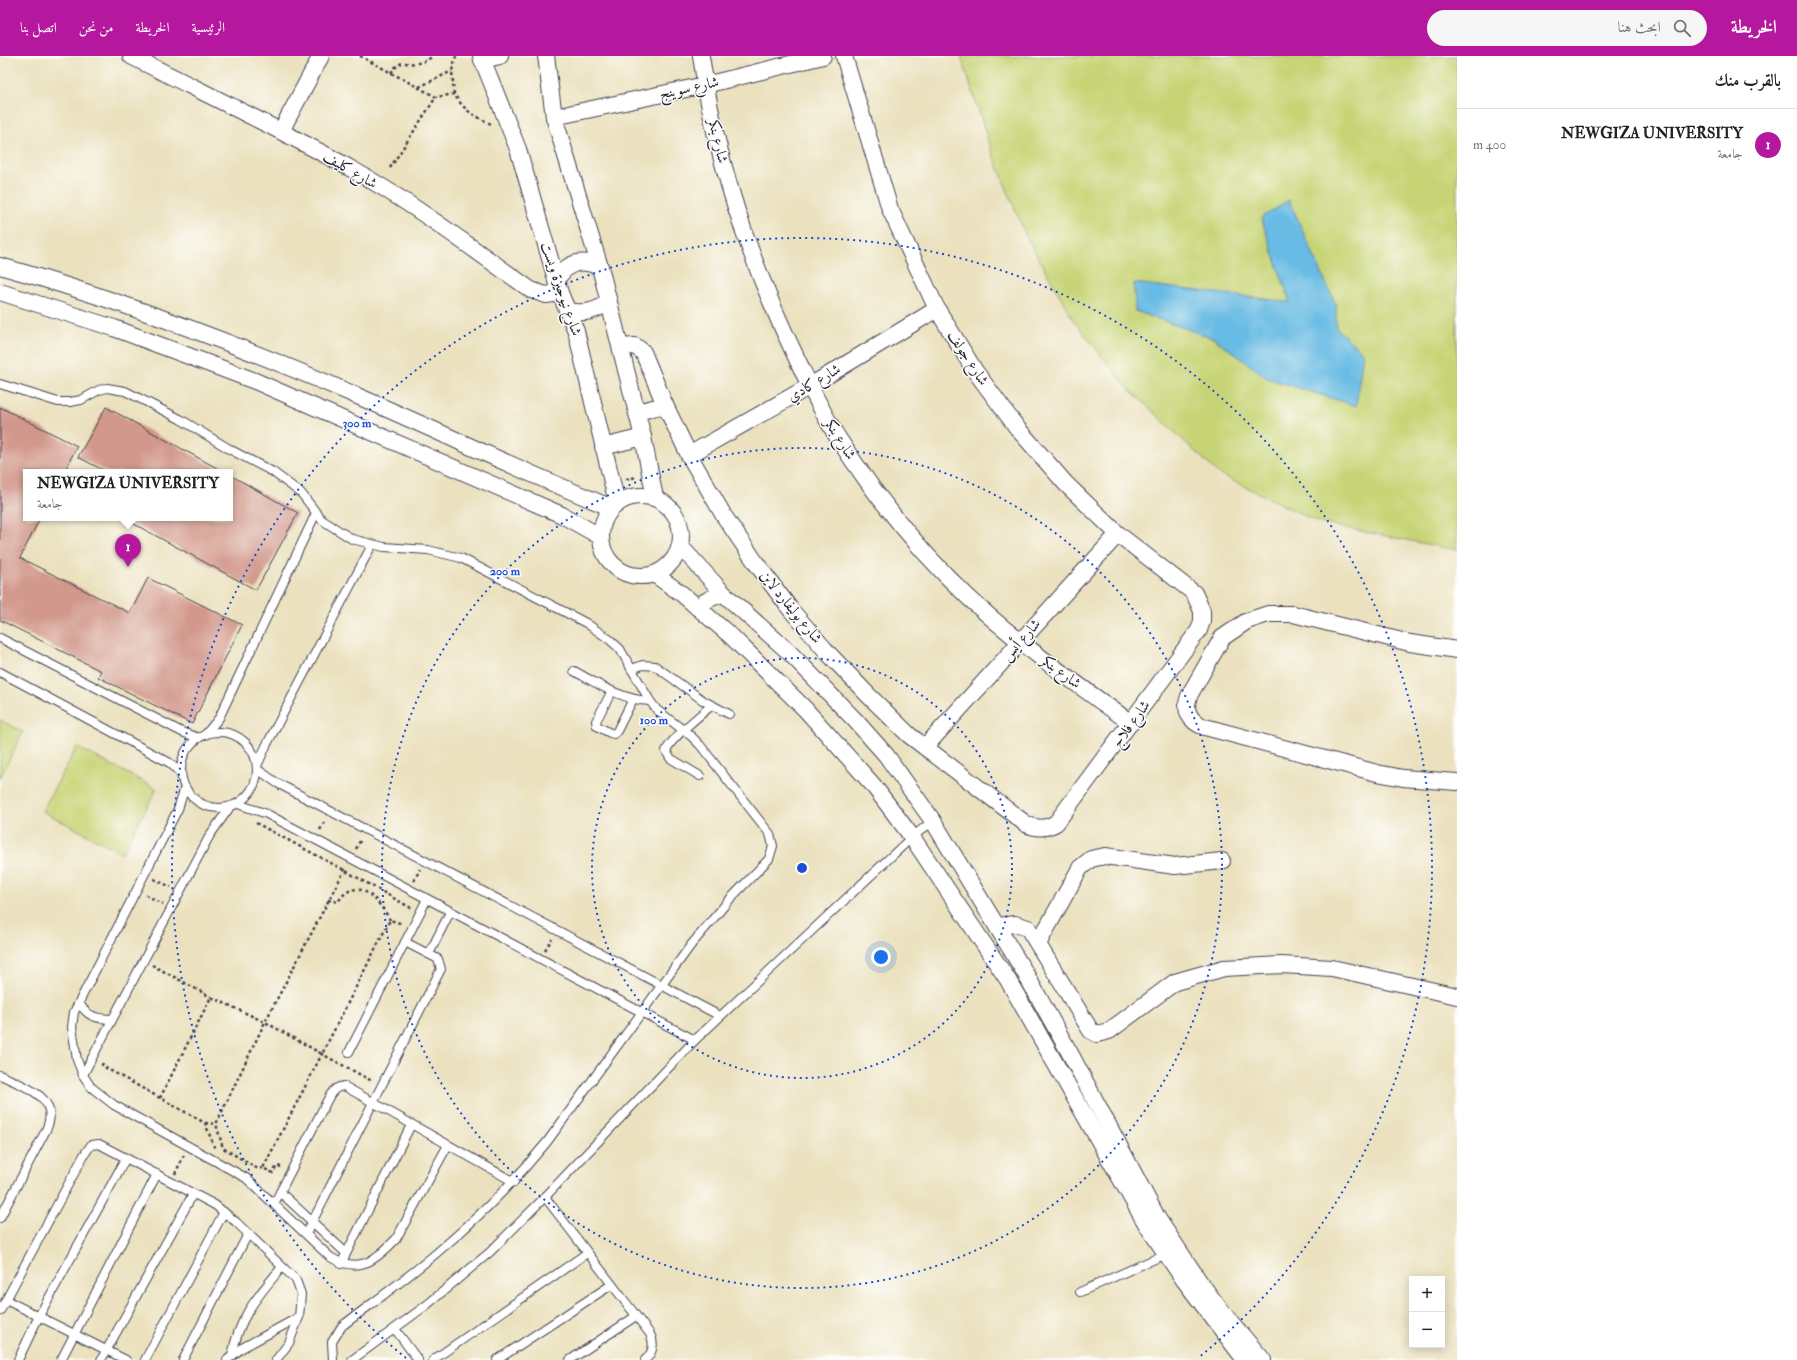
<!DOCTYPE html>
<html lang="ar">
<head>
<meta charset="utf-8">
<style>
  :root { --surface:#fff; --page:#f6f6f6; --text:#202124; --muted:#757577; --line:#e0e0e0; --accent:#b5179e }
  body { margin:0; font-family:"IM FELL Double Pica",Amiri,serif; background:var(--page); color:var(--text); direction:rtl }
  .controls { position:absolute; right:12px; bottom:12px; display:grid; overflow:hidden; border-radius:0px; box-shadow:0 2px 10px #0003 }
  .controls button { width:36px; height:36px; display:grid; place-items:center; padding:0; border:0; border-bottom:1px solid var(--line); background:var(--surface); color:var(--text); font:20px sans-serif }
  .you { position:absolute; left:881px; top:901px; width:14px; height:14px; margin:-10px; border:3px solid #fff; border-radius:50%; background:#1a73e8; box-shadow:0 0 0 6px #1a73e833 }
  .badge { display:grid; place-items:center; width:26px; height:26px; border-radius:50%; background:var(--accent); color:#fff; font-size:13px; font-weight:700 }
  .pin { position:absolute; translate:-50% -33px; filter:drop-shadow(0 1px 2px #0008) }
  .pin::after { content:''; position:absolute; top:21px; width:14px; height:12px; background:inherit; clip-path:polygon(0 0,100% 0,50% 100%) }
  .popup { position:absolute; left:23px; top:413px; width:210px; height:52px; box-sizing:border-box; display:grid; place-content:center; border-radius:0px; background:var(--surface); filter:drop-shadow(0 1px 3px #0005); font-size:13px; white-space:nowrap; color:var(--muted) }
  .popup b { font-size:15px; color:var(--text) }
  .popup::after { content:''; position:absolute; left:50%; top:100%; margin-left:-8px; border:8px solid transparent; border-top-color:var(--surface) }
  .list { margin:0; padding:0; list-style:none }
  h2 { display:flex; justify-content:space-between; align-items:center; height:52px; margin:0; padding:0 16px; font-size:17px }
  h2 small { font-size:13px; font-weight:400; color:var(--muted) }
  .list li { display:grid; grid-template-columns:26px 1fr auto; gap:12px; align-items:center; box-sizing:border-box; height:72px; padding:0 16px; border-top:1px solid var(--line) }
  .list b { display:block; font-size:15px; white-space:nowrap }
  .list p { margin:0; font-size:13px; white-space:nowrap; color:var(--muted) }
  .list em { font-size:13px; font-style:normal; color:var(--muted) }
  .icon { flex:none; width:22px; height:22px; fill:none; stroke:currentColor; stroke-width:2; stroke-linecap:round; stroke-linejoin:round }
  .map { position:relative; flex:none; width:1457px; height:1304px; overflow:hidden; direction:ltr }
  header { display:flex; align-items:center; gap:24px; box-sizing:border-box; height:56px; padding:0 20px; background:var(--accent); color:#fff }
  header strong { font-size:19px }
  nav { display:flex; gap:22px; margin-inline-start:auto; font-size:14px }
  .search { width:280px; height:36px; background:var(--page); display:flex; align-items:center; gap:10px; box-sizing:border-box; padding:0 14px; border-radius:22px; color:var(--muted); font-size:15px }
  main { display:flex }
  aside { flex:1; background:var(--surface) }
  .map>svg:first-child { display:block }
  .grass { fill:#c7d475; stroke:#747b58 }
  .water { fill:#68bbe4; stroke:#456e90 }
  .building { fill:#d2988b }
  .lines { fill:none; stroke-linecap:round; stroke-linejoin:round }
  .service-casing { stroke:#403f4f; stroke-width:10 }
  .minor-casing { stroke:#403f4f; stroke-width:18 }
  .path { stroke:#403f4f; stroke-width:2.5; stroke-dasharray:3 3; stroke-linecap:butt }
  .service { stroke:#fff; stroke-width:8 }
  .minor { stroke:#fff; stroke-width:16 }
  .ring { fill:none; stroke:#1d4ed8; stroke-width:2; stroke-dasharray:2 4 }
  .labels { text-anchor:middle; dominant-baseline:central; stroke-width:3; stroke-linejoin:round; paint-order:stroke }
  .street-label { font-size:15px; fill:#22223b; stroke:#fdfcf7 }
  .centre { fill:#1d4ed8; stroke:#fdfcf7; stroke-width:2 }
  .ring-label { font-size:12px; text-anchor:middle; font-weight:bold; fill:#1d4ed8; stroke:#fdfcf7; stroke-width:3; stroke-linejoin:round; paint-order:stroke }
</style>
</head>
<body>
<header>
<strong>الخريطة</strong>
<div class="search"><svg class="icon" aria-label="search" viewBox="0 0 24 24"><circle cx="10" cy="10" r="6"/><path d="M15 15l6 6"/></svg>ابحث هنا</div>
<nav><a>الرئيسية</a><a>الخريطة</a><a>من نحن</a><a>اتصل بنا</a></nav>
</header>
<main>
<aside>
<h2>بالقرب منك<small></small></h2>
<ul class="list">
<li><span class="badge">1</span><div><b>NEWGIZA UNIVERSITY</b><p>جامعة</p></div><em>400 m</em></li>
</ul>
</aside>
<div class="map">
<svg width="1457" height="1304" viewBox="0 0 1457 1304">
  <rect width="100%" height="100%" fill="#fdfcf7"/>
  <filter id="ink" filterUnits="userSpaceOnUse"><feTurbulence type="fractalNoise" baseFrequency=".025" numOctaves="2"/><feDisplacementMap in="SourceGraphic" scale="8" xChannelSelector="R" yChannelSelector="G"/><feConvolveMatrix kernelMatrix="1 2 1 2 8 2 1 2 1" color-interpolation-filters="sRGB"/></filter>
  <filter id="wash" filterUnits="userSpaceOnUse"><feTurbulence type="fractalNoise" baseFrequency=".012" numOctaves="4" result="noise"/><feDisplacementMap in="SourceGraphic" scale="16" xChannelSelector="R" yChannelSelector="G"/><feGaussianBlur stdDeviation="0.9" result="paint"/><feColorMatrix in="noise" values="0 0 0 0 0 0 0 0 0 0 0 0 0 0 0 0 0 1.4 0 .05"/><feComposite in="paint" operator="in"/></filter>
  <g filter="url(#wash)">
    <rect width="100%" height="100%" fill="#ebe1be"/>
    <g class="grass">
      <polygon points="961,0 1457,0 1457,494 1320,467 1219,418 1127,331 1074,265 1025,178 991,93"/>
      <polygon points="0,664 23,676 0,722"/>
      <polygon points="77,691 157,733 122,797 42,755"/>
    </g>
    <polygon class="water" points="1289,144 1336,249 1336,272 1363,297 1356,350 1267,322 1215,283 1135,255 1134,227 1290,246 1261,162"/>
    <g id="blocks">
      <g class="building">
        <polygon points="0,351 77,390 64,416 26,416 26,462 40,462 20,502 130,557 148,522 242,569 192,668 98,621 101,615 0,564"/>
        <polygon points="106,351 224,416 107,416 78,401"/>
        <polygon points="230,419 298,457 256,534 123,462 230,462"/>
      </g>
    </g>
  </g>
  <g filter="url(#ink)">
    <use href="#blocks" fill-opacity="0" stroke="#403f4f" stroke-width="1"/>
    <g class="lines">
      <g class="service-casing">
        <g id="service">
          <path d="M 0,328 L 58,346 L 70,346 L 81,344 L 99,334 L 107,332 L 125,335 L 180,363 L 231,394 L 273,416 L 301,437 L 322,464 L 352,483 L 384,491 L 428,494 L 461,502 L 586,567 L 609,583 L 620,593 L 650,645 L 657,654 L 691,680 L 700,689 L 770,778 L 773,790 L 769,803 L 730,843 L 691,889 L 547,1086 C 515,1125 479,1161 440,1194 C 409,1221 375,1245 342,1270 L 332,1286 L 333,1304"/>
          <polyline points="0,582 182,676 199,682"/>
          <polyline points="631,613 643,609 655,610 704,645 729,658"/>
          <path d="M 574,615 C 598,628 622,644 650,645"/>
          <polyline points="0,616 170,707 181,718"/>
          <polyline points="612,635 596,665 597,670 610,677 614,678 617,675 633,643"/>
          <circle cx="219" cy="714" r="38"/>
          <polyline points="205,679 219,662 316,457"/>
          <polyline points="257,710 266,690 372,489"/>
          <polyline points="257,713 277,727 720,960"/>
          <path d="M 700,720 L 670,702 L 666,695 C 670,683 700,659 711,650"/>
          <path d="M 185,731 L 178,753 L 74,956 L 72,971 L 77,1004 L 83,1019 L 91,1031 L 114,1049 L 246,1122 L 330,1201 C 359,1218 375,1205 396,1183 L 448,1089"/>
          <polyline points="238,748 267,758 643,957 695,984"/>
          <polyline points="429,898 450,856"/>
          <path d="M 79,947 C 87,960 96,963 112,963"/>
          <polyline points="349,996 427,843"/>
          <path d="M 0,1019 C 23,1030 62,1041 46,1074 L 0,1162"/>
          <polyline points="83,1019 210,779 230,751"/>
          <polyline points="280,1136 346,1197"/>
          <path d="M 545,1141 L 650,1278 C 655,1287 653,1297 645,1304"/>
          <path d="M 274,1148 L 330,1039 C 334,1033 337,1031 344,1030 L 514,1126"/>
          <polyline points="306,1178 441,913 438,903 405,886"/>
          <polyline points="341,1208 411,1069"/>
          <polyline points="1080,1236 1166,1198"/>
          <polyline points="6,1244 126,1304"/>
          <polyline points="0,1255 84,1099 91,1089 99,1088 215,1149 236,1166 296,1224 301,1238 299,1261 289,1287 276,1304"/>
          <polyline points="395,1273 418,1304"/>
          <path d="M 232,1300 C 239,1260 257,1241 282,1211"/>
          <polyline points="18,1304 39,1260 126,1102"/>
          <polyline points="61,1304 157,1118"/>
          <polyline points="101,1304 193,1138"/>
          <polyline points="145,1304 224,1156"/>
          <polyline points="183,1304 248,1178"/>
          <polyline points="227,1304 242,1292 299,1261"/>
          <polyline points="352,1304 428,1248 490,1196 545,1141 695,984 912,781 933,765"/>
          <polyline points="433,1304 587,1197"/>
          <polyline points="497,1304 611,1229"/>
          <polyline points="570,1304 636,1260"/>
        </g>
      </g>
      <g class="minor-casing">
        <g id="minor">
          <path d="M 131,0 C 206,38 282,74 355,115 C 417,150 473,193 531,234 L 546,239 L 560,237"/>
          <polyline points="481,0 518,93 560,237 576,275 617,447"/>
          <polyline points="546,0 554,61 600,211 643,381 655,442"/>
          <path d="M 701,0 C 716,106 750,206 796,301 C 810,330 823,359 840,385 C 877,442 919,495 968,541 C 1018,588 1076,627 1131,667"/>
          <polyline points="482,4 500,0"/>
          <polyline points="554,61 705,29 823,0"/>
          <polyline points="281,75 321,0"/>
          <path d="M 0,210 C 121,244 239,289 355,339 C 441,376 525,417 612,452"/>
          <path d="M 556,225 C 567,206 580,202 600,211"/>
          <polyline points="0,236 114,272 255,325 562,459 601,481"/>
          <path d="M 568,255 C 584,258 596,256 609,245"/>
          <path d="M 621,291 L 635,290 L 643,296 L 665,349 L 689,399 L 724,460 L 756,507 L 791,554 L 828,597 L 868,639 L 909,679 L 1026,768 C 1037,773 1046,773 1056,767 L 1199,574 L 1202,565 L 1202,555 L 1194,537 L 1118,478 L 1066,428 L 1018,373 L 975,315 L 937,253 L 890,153 L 844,0"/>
          <polyline points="637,356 665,349"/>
          <polyline points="603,391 643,381"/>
          <polyline points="689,399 810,330 937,253"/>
          <circle cx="641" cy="480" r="40"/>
          <polyline points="680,490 724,538 789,596 855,664 886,699 933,765 1024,915 1072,1001 1158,1163 1199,1225 1222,1256 1263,1304"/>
          <polyline points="654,518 682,538 732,581 805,653 873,729 912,781 1008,924 1148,1171 1184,1224 1245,1304"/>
          <path d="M 697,551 C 706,544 713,540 724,538"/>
          <path d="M 1457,594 L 1410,587 L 1293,558 L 1268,558 L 1247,565 L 1222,582 L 1190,638 C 1183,653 1189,666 1205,671 L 1377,717 L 1403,722 L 1457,726"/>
          <polyline points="925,691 1118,478"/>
          <polyline points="998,870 1015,868 1028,872 1091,975 1097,978 1109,975 1175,926 1224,912 1282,909 1332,912 1457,940"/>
          <polyline points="1038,888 1080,812 1091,803 1105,800 1175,810 1222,805"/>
        </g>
      </g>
      <g class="path">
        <path d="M 360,0 L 436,41 L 454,38 C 466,57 474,59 493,69"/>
        <path d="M 391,17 C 402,0 407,11 422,6 C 426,5 430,2 433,0"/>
        <polyline points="419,31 452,15"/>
        <polyline points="454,38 452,15 456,0"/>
        <polyline points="390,112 436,41"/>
        <polyline points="626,423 637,421"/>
        <polyline points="256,767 344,814 411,852"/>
        <polyline points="320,774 325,765"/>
        <polyline points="356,793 361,783"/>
        <polyline points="154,823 171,831"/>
        <polyline points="414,825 420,813"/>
        <polyline points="146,839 163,848"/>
        <path d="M 328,844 L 338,846 C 356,817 379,844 390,864"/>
        <polyline points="545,894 552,883"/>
        <polyline points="152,909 211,941"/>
        <polyline points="103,1007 102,1009 106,1012 205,1067 215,1093"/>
        <polyline points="160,1042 211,941 265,966 322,998 390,864 403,868"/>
        <polyline points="205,1067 216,1068"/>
        <polyline points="281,1111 277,1110 273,1117 263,1112 322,998 372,1025"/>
        <polyline points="263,1112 258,1113 223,1092 216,1068 265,966 345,813"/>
        <polyline points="175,1118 184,1099"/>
      </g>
      <use href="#service" class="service"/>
      <use href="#minor" class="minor"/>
    </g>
  </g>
  <g class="ring">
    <circle cx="802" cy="812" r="210"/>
    <circle cx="802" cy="812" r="420"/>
    <path d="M406 1302A630 630 0 1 1 1198 1302"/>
  </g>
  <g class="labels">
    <g class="street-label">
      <text transform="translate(689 32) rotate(-12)">شارع سوينج</text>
      <text transform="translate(718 85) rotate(77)">شارع بنكر</text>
      <text transform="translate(350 114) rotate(30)">شارع كليف</text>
      <text transform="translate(561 233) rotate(71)">شارع نيوجيزة ويست</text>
      <text transform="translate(968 302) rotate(57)">شارع جولف</text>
      <text transform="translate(814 327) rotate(-31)">شارع كادي</text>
      <text transform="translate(840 383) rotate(58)">شارع بنكر</text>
      <text transform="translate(791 551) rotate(51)">شارع بوليفارد لاين</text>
      <text transform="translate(1021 584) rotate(-48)">شارع أيس</text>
      <text transform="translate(1061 616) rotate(36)">شارع بنكر</text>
      <text transform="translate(1131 668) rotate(-54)">شارع فلاج</text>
    </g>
  </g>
  <circle cx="802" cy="812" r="6" class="centre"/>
  <g class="ring-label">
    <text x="357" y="371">300 m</text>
    <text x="505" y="519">200 m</text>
    <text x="654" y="668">100 m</text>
  </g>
</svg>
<div class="controls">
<button>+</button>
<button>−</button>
</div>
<div class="you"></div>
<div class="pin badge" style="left:128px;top:511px">1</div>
<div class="popup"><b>NEWGIZA UNIVERSITY</b>جامعة</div>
</div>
</main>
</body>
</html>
